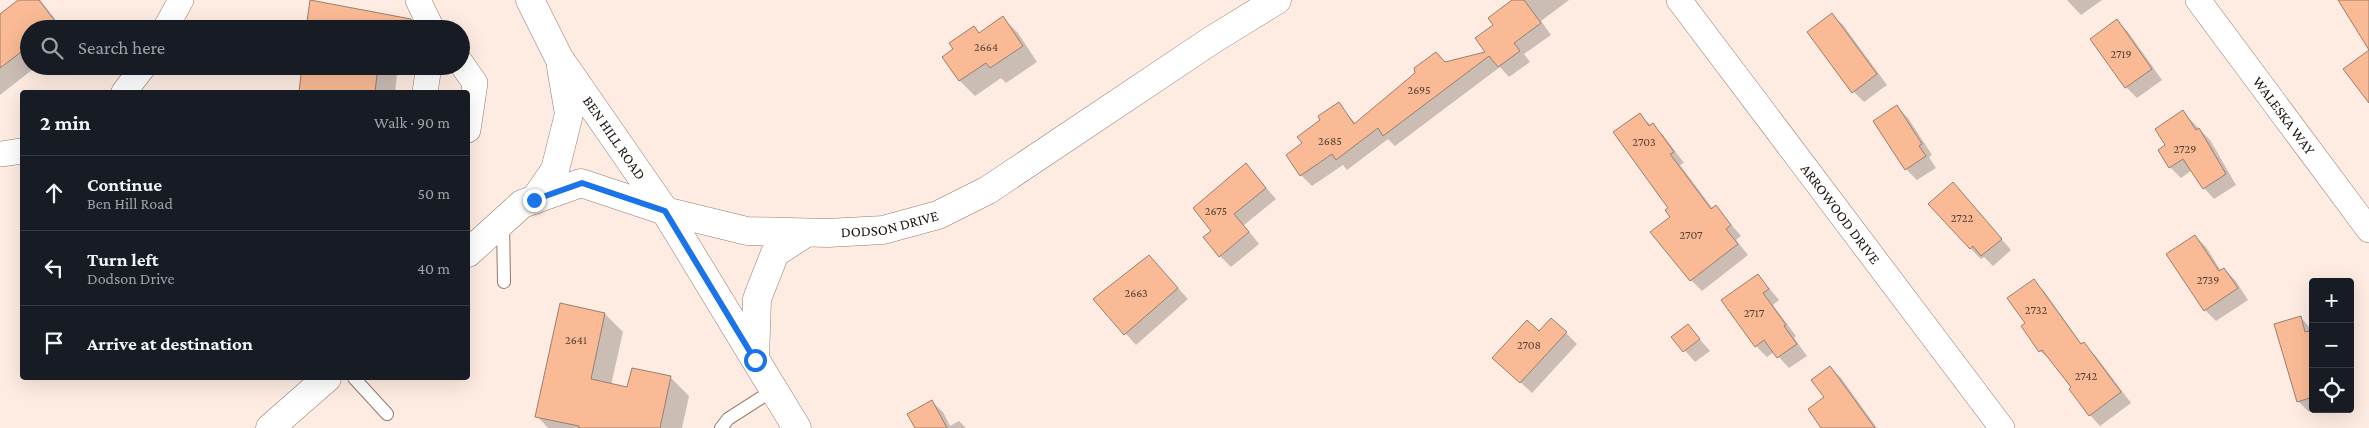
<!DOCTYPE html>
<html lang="en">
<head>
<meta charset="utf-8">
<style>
  :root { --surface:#171b24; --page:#20242c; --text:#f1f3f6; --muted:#9ea1a6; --line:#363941 }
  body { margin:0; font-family:"Crimson Pro",serif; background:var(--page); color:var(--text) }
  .controls { position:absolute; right:15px; bottom:15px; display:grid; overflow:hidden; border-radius:5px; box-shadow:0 5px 20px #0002 }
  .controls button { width:45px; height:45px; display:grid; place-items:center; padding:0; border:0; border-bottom:1px solid var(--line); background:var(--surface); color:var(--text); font:25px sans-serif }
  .stop { position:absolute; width:15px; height:15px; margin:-11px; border:4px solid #1a73e8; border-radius:50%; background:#fff }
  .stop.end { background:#1a73e8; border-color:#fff; box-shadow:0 1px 5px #0008 }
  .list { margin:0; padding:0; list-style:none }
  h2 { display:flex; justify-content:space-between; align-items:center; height:65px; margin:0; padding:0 20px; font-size:21px }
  h2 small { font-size:16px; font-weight:400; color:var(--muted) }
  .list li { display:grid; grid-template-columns:32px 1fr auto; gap:15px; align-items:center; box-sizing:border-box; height:75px; padding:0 20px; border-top:1px solid var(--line) }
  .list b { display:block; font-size:19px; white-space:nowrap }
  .list p { margin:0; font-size:16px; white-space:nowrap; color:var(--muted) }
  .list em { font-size:16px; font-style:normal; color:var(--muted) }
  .icon { flex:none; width:28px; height:28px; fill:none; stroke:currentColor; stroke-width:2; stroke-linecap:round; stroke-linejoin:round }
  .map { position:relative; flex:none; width:2369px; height:428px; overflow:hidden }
  .search { position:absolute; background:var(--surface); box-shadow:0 5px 20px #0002; left:20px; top:20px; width:450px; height:55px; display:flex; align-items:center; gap:12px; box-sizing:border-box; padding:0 18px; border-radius:28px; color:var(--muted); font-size:19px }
  .panel { position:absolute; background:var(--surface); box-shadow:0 5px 20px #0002; left:20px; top:90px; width:450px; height:290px; border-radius:5px }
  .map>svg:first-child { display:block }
  .shadow { fill:#0003 }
  .building { fill:#faba95; stroke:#987f70 }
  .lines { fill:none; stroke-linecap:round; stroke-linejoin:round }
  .lane-casing { stroke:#947b6c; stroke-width:14 }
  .street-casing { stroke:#947b6c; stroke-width:26 }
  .secondary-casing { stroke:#947b6c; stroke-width:29 }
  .lane { stroke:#fff; stroke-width:12 }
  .street { stroke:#fff; stroke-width:25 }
  .secondary { stroke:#fff; stroke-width:28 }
  .route { stroke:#1a73e8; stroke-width:6 }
  .labels { text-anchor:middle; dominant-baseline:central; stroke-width:4; stroke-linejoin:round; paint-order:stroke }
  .number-label { font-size:12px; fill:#563f31 }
  .street-label { font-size:15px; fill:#201610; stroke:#fff }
</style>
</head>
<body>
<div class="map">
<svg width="2369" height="428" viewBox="0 0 2369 428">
  <rect width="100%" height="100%" fill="#feece2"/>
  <g class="shadow">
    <polygon points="21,0 40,0 63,29 29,29 29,66 37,66 0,95 0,16"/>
    <polygon points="1514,0 1569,0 1541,21 1551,35 1524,54 1530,62 1509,77 1500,67 1395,146 1388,139 1347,170 1343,165 1312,186 1301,175 1288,155 1303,144 1321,120 1338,104 1356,124 1445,63 1487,53 1495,25"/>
    <polygon points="2067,0 2102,0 2081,15"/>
    <polygon points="1832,15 1843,25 1887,85 1864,102 1853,91"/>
    <polygon points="1003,18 1018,33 1037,62 1006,83 1001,78 975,96 960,81 954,49 974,28 980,33"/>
    <polygon points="2117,21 2128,32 2162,80 2137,98 2126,87"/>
    <polygon points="303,66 398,66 395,92 300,92"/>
    <polygon points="1897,107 1908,118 1932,155 1929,157 1936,168 1917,180 1906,169"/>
    <polygon points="2183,112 2210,140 2236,185 2214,199 2204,188 2192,170 2181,178 2170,167 2167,146"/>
    <polygon points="1639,115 1663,135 1684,163 1680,165 1713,209 1716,207 1741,236 1736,240 1748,255 1702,291 1691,280"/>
    <polygon points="1246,165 1276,199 1244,225 1259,244 1231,267 1220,256"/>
    <polygon points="1964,195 2011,250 1993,266 1984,257 1981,259 1970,248"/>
    <polygon points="2195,236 2206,247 2221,271 2224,269 2235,280 2248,300 2216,321 2205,310"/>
    <polygon points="1160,268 1188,299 1136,345 1095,299"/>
    <polygon points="1758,275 1779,300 1773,305 1796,336 1794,338 1807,356 1789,368 1774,352 1767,357 1756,346 1723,301"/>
    <polygon points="2034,281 2044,291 2082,345 2095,355 2131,403 2100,426 2090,415 2052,361 2040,351 2027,323"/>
    <polygon points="605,314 623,332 611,385 628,388 632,369 671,378 689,396 682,428 548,428 537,416"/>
    <polygon points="2301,318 2313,331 2313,409 2317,409 2309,412 2298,401"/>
    <polygon points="1688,326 1710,351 1695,362 1673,337"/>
    <polygon points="1539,332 1566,333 1577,344 1532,393 1505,368"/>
    <polygon points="1830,367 1841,378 1877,428 1823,428"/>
    <polygon points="932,402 943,412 950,426 959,421 966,428 917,428"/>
  </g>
  <g class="building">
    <polygon points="18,0 39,0 61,29 29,29 29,46 0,68 0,14"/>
    <polygon points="310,0 411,19 412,29 306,29"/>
    <polygon points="1512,0 1524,0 1541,23 1514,43 1520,51 1498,67 1489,56 1383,136 1378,128 1336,160 1332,154 1300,176 1286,155 1302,143 1297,137 1320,120 1318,116 1339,102 1354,124 1415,73 1414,68 1436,52 1445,62 1485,52 1475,38 1493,25 1488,18"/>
    <polygon points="2338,0 2369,0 2369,103 2343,69 2369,50"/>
    <polygon points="1832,13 1877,74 1852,93 1807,32"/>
    <polygon points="1003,16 1023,46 990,68 986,63 959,81 942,57 953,49 949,43 974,26 979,33"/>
    <polygon points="2117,19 2152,69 2125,88 2090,39"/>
    <polygon points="302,66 378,66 375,92 299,92"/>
    <polygon points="1897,105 1922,144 1919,146 1926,156 1905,170 1873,121"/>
    <polygon points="2183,110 2196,130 2199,128 2226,174 2203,189 2183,159 2169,168 2158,150 2165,145 2155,129"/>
    <polygon points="1640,113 1649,126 1653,123 1674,152 1670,154 1711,209 1716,205 1731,225 1726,229 1738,244 1690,281 1650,232 1670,217 1665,210 1668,208 1613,132"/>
    <polygon points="1246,163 1266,188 1234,214 1249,232 1219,257 1203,237 1211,231 1193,208"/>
    <polygon points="1953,182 2002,239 1981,256 1973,246 1970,249 1928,204"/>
    <polygon points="2195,235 2219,271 2224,268 2238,288 2204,311 2166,254"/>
    <polygon points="1149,255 1178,288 1124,335 1093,299"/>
    <polygon points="1758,274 1769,289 1763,293 1786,325 1784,326 1797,344 1777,358 1764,340 1755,347 1721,300"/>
    <polygon points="2034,279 2081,344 2084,342 2121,392 2089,416 2069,389 2071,387 2042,350 2039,352 2021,326 2025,323 2007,298"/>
    <polygon points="560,303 605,313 591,379 627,387 632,368 671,376 660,428 579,428 579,426 535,417"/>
    <polygon points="2301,316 2305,332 2313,330 2313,397 2297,402 2274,324"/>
    <polygon points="1551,318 1567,332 1520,383 1492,358 1527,320 1539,331"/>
    <polygon points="1688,324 1700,339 1683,352 1671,337"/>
    <polygon points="1830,366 1875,428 1821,428 1808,409 1824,397 1811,380"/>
    <polygon points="932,400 947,428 915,428 907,414"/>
  </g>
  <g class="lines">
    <g class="lane-casing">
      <g id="lane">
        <polyline points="503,223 504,282"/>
        <polyline points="354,378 387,414"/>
        <polyline points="721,428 728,419 773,390"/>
      </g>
    </g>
    <g class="street-casing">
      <g id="street">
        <polyline points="418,0 432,29"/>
        <path id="s1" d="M 1679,0 L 2002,428"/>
        <path id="s2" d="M 2198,0 L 2369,230"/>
        <polyline points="165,29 181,0"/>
        <polyline points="461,63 475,83 468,130"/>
        <polyline points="124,92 144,66"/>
        <polyline points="425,92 429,66"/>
        <polyline points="0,154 22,151"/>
      </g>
    </g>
    <g class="secondary-casing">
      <g id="secondary">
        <path id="s3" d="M 530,0 L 559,58 L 665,211 L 797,428"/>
        <polyline points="534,200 555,170 569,114 561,67"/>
        <path id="s4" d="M 468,253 L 522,204 L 581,183 L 665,211 L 747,231 L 828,233 L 883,230 L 938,215 L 988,190 L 1212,40 L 1277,0"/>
        <polyline points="755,359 757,299 775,253 806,233"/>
        <polyline points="270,428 327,378"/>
      </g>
    </g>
    <use href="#lane" class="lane"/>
    <use href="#street" class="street"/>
    <use href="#secondary" class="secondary"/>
  </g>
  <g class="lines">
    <polyline class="route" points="534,200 582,183 665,211 755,360"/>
  </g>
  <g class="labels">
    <g class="number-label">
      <text x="986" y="47">2664</text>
      <text x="2121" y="54">2719</text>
      <text x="1419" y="90">2695</text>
      <text x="1330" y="141">2685</text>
      <text x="1644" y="142">2703</text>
      <text x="2185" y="149">2729</text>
      <text x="1216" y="211">2675</text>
      <text x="1962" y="218">2722</text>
      <text x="1691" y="235">2707</text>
      <text x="2208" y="280">2739</text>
      <text x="1136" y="293">2663</text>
      <text x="2036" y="310">2732</text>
      <text x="1754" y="313">2717</text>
      <text x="576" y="340">2641</text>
      <text x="1529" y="345">2708</text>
      <text x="2086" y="376">2742</text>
    </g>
    <g class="street-label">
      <text stroke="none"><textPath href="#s2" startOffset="144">WALESKA WAY</textPath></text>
      <text stroke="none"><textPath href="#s3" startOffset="162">BEN HILL ROAD</textPath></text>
      <text stroke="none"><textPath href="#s1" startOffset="268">ARROWOOD DRIVE</textPath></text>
      <text stroke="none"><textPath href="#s4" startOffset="452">DODSON DRIVE</textPath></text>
    </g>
  </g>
</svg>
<div class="controls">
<button>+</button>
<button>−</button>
<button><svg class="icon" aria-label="locate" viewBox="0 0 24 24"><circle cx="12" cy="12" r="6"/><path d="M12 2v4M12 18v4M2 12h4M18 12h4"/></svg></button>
</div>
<div class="stop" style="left:755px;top:360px"></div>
<div class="stop end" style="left:534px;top:200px"></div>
<div class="search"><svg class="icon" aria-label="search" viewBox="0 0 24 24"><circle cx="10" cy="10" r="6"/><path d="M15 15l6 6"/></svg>Search here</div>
<section class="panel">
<h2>2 min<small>Walk · 90 m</small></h2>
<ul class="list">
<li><svg class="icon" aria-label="ahead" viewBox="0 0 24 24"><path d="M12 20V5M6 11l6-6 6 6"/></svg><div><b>Continue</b><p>Ben Hill Road</p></div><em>50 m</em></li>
<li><svg class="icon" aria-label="left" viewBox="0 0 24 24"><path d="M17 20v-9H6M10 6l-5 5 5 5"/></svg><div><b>Turn left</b><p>Dodson Drive</p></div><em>40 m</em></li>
<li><svg class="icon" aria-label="arrive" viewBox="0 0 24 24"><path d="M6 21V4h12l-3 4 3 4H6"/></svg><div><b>Arrive at destination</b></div></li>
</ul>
</section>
</div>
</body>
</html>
